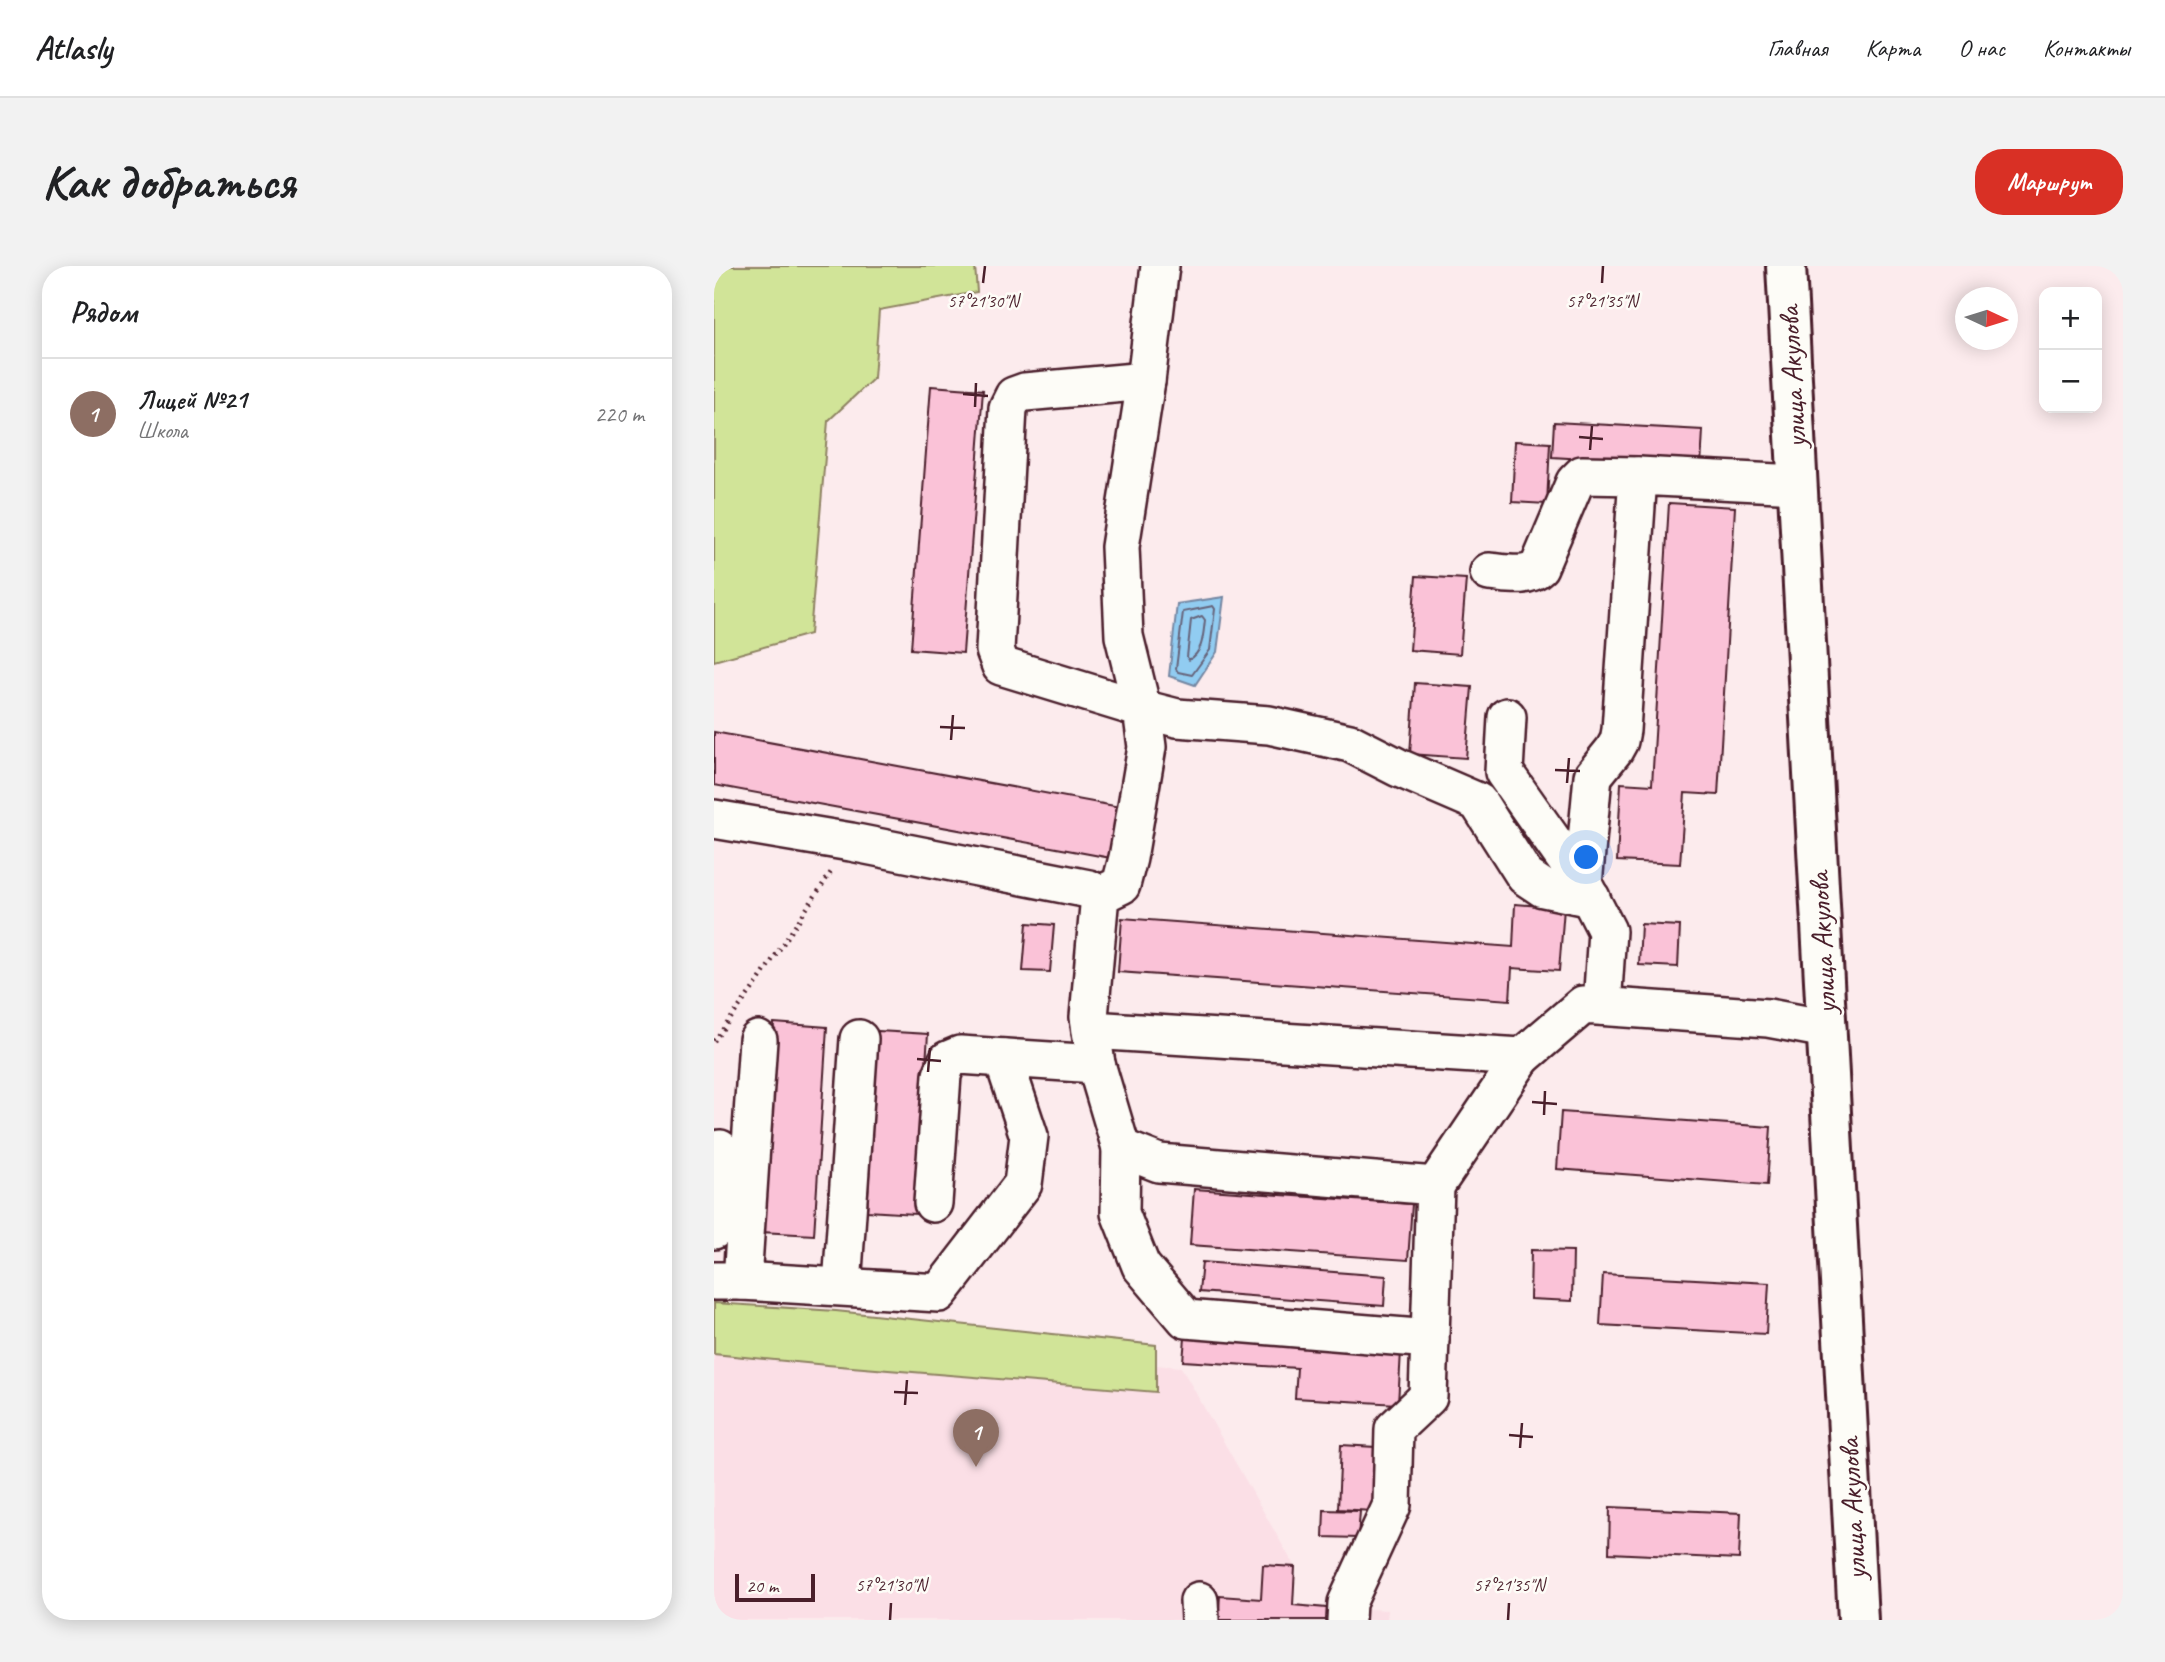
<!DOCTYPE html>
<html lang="ru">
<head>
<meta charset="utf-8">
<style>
  :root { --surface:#fff; --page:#f2f2f2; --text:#202124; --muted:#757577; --line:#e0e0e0; --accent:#d93025 }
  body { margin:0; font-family:Caveat,sans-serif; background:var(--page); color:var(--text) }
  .controls { position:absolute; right:21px; top:21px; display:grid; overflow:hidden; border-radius:14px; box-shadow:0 4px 18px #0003 }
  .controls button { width:63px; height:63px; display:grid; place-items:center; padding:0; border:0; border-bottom:2px solid var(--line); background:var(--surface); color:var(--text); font:35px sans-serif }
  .compass { position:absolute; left:1241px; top:21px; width:63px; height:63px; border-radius:50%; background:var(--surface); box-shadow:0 4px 18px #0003; rotate:94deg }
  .scale { position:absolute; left:21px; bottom:18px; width:80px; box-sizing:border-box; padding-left:7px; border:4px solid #4a1f2b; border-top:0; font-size:19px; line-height:24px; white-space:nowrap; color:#4a1f2b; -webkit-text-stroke:5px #fdfcf7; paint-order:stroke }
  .you { position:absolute; left:873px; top:592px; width:24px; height:24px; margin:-18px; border:5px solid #fff; border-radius:50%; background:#1a73e8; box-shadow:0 0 0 10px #1a73e833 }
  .badge { display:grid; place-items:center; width:46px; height:46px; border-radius:50%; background:var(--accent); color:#fff; font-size:23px; font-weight:700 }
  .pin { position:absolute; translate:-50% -58px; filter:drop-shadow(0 2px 4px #0008) }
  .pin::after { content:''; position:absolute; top:37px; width:24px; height:21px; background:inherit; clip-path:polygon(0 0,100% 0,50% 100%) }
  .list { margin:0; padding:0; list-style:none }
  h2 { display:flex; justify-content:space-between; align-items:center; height:91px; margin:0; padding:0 28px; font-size:30px }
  h2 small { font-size:23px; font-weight:400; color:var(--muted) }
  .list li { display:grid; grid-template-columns:46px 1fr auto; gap:21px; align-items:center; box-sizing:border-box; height:112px; padding:0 28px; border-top:2px solid var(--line) }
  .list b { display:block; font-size:26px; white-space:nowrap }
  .list p { margin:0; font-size:23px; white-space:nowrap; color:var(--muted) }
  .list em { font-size:23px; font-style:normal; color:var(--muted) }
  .map { position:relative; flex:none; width:1409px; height:1354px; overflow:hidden; border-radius:28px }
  header { display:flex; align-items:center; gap:42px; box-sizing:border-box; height:98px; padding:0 35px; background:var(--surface); border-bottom:2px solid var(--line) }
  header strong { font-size:33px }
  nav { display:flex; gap:38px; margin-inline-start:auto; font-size:24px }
  .intro { display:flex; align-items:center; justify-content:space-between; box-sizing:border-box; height:168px; padding:0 42px }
  h1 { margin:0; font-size:49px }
  .button { padding:18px 32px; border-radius:28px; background:var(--accent); color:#fff; font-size:24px; font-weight:700 }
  main { display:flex; gap:42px; padding:0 42px }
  aside { flex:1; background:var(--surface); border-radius:28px; box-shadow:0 4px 18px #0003 }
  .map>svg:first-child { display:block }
  .built { fill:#fbdfe6 }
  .green { fill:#d1e498; stroke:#8e8262; stroke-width:2 }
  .water { fill:#91ccf1; stroke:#7587a2; stroke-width:2 }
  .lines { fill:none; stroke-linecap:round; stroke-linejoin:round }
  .shore { stroke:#66647a; stroke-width:2 }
  .building { fill:#fac2d7; stroke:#4a1f2b; stroke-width:2 }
  .minor-casing { stroke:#4a1f2b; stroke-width:42 }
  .major-casing { stroke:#4a1f2b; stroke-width:44 }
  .path { stroke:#4a1f2b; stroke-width:4.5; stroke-dasharray:2 5; stroke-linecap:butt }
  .minor { stroke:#fdfcf7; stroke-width:37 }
  .major { stroke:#fdfcf7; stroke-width:38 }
  .ticks { fill:none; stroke:#4a1f2b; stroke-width:2.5 }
  .labels { text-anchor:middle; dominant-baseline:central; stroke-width:5; stroke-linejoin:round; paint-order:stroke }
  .street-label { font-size:30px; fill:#4a1f2b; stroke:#fdfcf7 }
  .ticks-label { font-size:18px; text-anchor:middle; fill:#4a1f2b; stroke:#fdfcf7; stroke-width:5; stroke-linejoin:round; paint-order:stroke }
</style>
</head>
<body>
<header>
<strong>Atlasly</strong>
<nav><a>Главная</a><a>Карта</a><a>О нас</a><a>Контакты</a></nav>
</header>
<div class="intro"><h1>Как добраться</h1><a class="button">Маршрут</a></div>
<main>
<aside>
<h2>Рядом<small></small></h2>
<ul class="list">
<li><span class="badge" style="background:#8d6e63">1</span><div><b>Лицей №21</b><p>Школа</p></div><em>220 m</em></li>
</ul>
</aside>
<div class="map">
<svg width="1409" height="1354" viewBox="0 0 1409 1354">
  <rect width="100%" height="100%" fill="#fcebed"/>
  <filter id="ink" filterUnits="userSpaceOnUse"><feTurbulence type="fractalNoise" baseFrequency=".0143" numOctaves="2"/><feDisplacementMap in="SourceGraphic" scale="14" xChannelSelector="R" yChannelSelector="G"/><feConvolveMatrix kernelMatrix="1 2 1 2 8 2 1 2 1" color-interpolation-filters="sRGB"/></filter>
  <g filter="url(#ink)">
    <polygon class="built" points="0,1066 467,1101 581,1301 579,1339 674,1344 673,1354 0,1354"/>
    <g class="green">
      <polygon points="0,0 261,0 263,26 165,44 160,112 114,155 96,368 0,395"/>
      <polygon points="0,1037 122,1045 442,1079 442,1126 113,1099 0,1088"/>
    </g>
    <polygon class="water" points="510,331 503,386 481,419 455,410 463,338"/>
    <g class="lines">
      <g class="shore">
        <polygon points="499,340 501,343 496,384 478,409 464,406 462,403 469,346"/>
        <path d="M 488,350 L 491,354 C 489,370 489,386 475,394 L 473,391 L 477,354 Z"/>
      </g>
    </g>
    <g class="building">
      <polygon points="217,120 269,124 249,387 197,383"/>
      <polygon points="840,156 989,164 987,200 838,191"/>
      <polygon points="801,175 836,177 833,238 798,236"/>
      <polygon points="955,237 1021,241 1004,529 971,527 966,598 903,595 907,517 938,519"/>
      <polygon points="702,310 752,313 746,388 696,384"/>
      <polygon points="701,417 758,421 752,492 696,488"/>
      <polygon points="0,466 406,541 397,592 0,519"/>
      <polygon points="801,638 850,642 845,705 798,702 796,734 404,706 408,652 799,681"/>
      <polygon points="313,657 340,659 336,706 309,705"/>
      <polygon points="927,658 966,660 964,701 925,699"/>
      <polygon points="60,757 113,761 100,969 47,966"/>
      <polygon points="164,765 214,768 202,948 153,945"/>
      <polygon points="847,846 1057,861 1053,919 843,903"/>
      <polygon points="480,923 698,938 694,994 476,979"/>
      <polygon points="817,984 859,985 858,1035 816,1033"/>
      <polygon points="488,996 672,1010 670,1040 485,1026"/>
      <polygon points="889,1008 1055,1017 1052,1068 886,1059"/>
      <polygon points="471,1072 687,1085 684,1138 581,1132 583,1102 469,1095"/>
      <polygon points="627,1179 662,1181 659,1245 624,1243"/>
      <polygon points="896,1241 1027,1247 1025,1293 895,1287"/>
      <polygon points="610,1244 646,1245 644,1272 609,1271"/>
      <polygon points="549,1299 581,1301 579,1339 624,1343 623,1354 504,1354 506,1330 547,1333"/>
    </g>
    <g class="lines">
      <g class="minor-casing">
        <g id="minor">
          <polyline points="446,0 432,115 406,281 410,370 428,443 463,452 555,459 636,477 685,502 764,536 811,610 829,622 877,632"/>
          <path d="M 775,306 C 791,307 813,313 825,301 L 861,216 L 868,209 L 924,210"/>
          <polyline points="793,451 790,506 869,618"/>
          <polyline points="0,553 137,576 375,623 386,629"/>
          <polyline points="888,740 893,665 869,618 879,510 900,484 905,475 907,464 924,210 1083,218"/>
          <polyline points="377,764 808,791 869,739 1054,752 1113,763"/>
          <polyline points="407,882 382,798 375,751 386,629 407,619 414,592 433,481 428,443 287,400 281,384 294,142 300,130 311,126 432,115"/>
          <polyline points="219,937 228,809 234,794 246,789 382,798"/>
          <polyline points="0,964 6,883"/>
          <polyline points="0,1015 28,1015 44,774"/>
          <polyline points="28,1015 225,1027 309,918 315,870 289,792"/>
          <polyline points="128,1020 145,773"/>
          <polyline points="716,1073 472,1053 427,1000 406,947 407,882 445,897 721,920 808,791"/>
          <polyline points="485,1335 486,1354"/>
          <polyline points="632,1354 633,1337 678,1239 680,1163 714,1131 721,920"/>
        </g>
      </g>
      <g class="major-casing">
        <polyline id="major" points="1072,0 1144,1354"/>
      </g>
      <polyline class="path" points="0,775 43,717 119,603"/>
      <use href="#minor" class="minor"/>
      <use href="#major" class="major"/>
    </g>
  </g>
  <path class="ticks" d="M 269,17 L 271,0M 888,17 L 889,0M 249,128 L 274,130M 261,141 L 262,117M 865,171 L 889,173M 876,184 L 878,160M 226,461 L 251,462M 237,474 L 239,449M 841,504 L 866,505M 853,517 L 855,492M 203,793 L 227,795M 214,806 L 216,782M 818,836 L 843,838M 830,849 L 831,825M 180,1126 L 204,1127M 191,1139 L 193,1114M 795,1169 L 819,1171M 806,1182 L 808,1157M 176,1354 L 177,1337M 794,1354 L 795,1337"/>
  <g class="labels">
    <g class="street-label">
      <text transform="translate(1078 111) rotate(-93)">улица Акулова</text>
      <text transform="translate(1108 677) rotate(-93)">улица Акулова</text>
      <text transform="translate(1138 1243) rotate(-93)">улица Акулова</text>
    </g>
  </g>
  <g class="ticks-label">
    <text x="269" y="41">57°21'30"N</text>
    <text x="888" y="41">57°21'35"N</text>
    <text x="177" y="1325">57°21'30"N</text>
    <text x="795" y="1325">57°21'35"N</text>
  </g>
</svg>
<div class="controls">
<button>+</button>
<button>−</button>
</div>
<svg class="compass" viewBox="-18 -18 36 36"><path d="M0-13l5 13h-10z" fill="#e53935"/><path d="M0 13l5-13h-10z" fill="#757577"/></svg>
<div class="scale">20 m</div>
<div class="you"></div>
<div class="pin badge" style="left:262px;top:1201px;background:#8d6e63">1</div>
</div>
</main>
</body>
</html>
